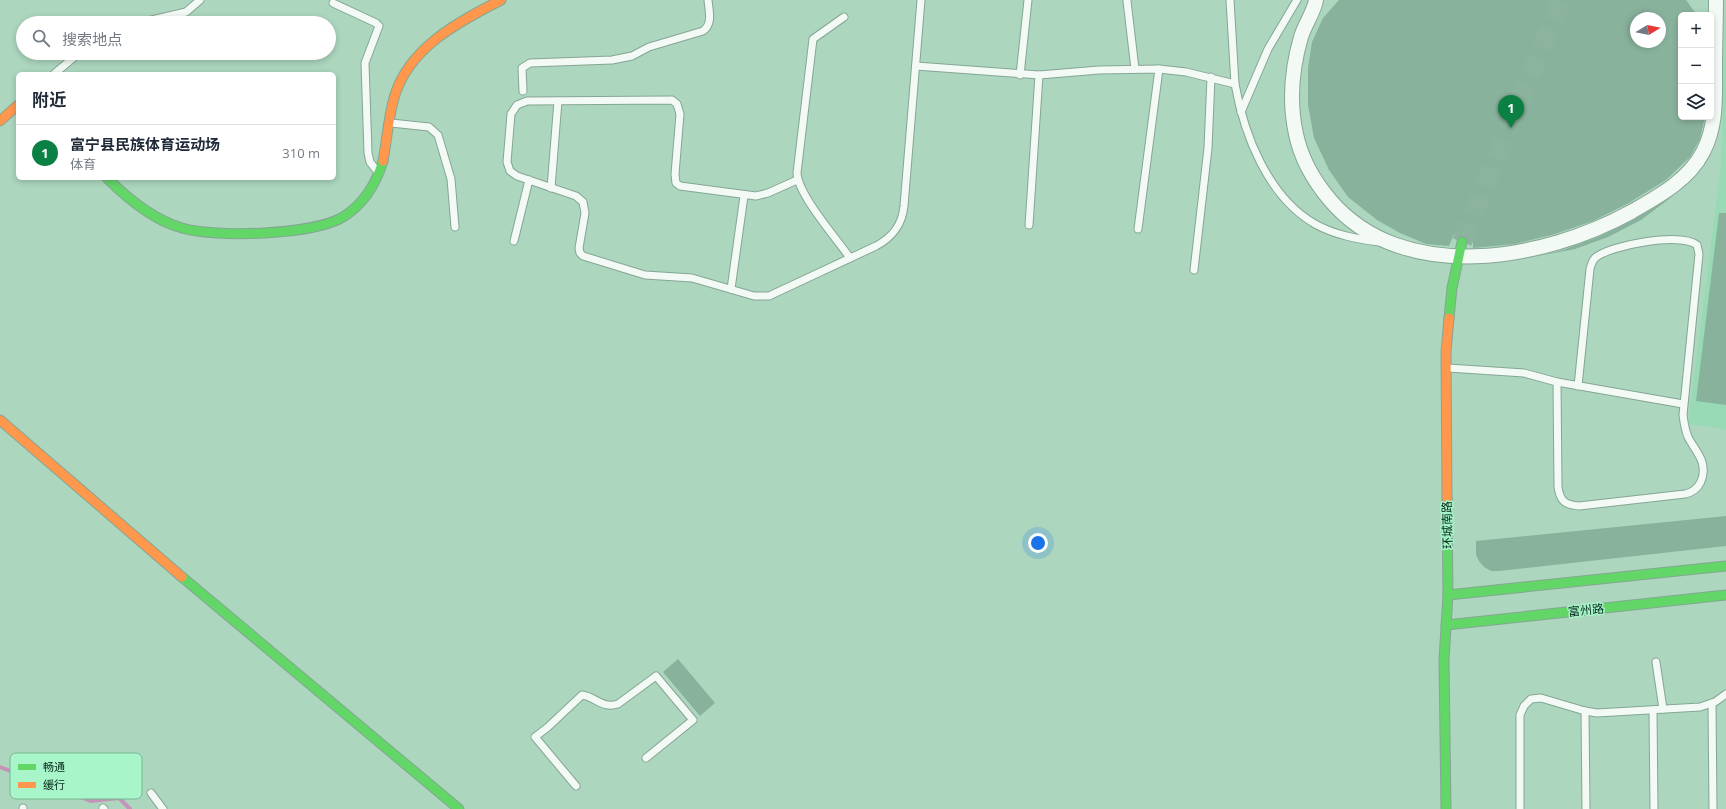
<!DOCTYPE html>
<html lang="zh">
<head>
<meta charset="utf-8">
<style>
  :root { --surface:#fff; --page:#f6f6f7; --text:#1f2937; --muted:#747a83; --line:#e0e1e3; --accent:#0b8043 }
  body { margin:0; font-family:"Open Sans","Noto Sans SC",sans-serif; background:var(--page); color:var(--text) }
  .controls { position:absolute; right:12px; top:12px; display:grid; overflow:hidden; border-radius:6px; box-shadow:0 2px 6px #0003 }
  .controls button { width:36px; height:36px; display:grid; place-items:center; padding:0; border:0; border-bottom:1px solid var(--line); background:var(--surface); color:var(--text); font:20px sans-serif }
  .compass { position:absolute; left:1630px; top:12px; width:36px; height:36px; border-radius:50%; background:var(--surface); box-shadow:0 2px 6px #0003; rotate:80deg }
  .you { position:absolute; left:1038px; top:543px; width:14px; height:14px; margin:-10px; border:3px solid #fff; border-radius:50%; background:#1a73e8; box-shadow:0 0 0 6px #1a73e833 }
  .badge { display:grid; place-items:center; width:26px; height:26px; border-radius:50%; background:var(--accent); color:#fff; font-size:13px; font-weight:700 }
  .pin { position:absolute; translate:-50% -33px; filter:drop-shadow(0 1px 2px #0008) }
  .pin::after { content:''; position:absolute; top:21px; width:14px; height:12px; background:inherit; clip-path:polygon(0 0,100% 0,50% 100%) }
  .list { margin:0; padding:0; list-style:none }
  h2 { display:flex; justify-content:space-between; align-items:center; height:52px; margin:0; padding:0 16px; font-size:17px }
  h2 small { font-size:13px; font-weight:400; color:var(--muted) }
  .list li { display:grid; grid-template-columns:26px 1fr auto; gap:12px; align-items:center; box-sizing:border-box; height:56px; padding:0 16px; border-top:1px solid var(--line) }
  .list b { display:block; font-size:15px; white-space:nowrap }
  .list p { margin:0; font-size:13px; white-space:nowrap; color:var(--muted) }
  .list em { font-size:13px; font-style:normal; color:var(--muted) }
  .icon { flex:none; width:22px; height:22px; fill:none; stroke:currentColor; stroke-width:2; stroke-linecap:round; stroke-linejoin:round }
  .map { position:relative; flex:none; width:1726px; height:809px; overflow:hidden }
  .search { position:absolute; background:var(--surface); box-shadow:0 2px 6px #0003; left:16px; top:16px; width:320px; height:44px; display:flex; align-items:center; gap:10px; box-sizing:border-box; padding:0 14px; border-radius:22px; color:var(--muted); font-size:15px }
  .panel { position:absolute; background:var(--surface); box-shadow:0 2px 6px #0003; left:16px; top:72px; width:320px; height:108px; border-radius:6px }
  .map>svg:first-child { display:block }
  .built { fill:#97dab5 }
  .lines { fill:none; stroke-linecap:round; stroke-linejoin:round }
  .stream { stroke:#c494b8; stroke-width:4 }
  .building { fill:#89b29d; fill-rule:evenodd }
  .secondary-tunnel { stroke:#8bb39d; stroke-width:20; stroke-dasharray:20 10; stroke-linecap:butt }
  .lane-casing { stroke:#85a694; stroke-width:9 }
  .street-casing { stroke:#85a694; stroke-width:16 }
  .fast-casing { stroke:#85a694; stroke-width:11 }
  .slow-casing { stroke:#85a694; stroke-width:11 }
  .lane { stroke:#f3f9f5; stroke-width:7 }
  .street { stroke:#f3f9f5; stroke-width:14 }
  .fast { stroke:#63d668; stroke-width:9 }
  .slow { stroke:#ff974d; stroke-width:9 }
  .labels { text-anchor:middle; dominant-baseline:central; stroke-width:3; stroke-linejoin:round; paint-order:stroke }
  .street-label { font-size:12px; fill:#062718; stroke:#a7f5c9 }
  .key { fill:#a7f5c9; stroke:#77b794; stroke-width:1 }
  .key-label { font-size:11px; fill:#062718 }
</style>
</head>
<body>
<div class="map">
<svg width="1726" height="809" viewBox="0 0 1726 809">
  <rect width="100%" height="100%" fill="#acd6be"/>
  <polygon class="built" points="1726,0 1726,429 1688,424 1721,166"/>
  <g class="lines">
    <polyline class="stream" points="0,767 91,801 119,798 130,809"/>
  </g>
  <g class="building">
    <path d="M 1339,0 L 1686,0 L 1697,15 L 1681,15 L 1681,117 L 1705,117 L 1700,139 L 1690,157 L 1666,180 L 1627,204 L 1593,221 L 1555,234 L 1515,244 L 1473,248 L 1473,238 L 1469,233 L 1464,231 L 1454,234 L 1449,246 L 1426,244 L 1400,233 L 1377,220 L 1348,197 L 1329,170 L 1314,138 L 1308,105 L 1308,68 L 1312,42 L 1323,18 ZM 1636,18 L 1660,18 L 1660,42 L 1636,42 Z"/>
    <polygon points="1673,196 1641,220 1608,237 1575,249 1534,257 1560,251 1600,236 1635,219"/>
    <polygon points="1719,213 1726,213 1726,405 1696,401"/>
    <polygon points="1726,516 1726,546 1499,571 1491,571 1484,567 1479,561 1476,555 1476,541"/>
    <polygon points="678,659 715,703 700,716 663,672"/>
  </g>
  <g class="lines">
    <polyline class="secondary-tunnel" points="1462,242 1561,0"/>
    <g class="lane-casing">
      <g id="lane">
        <polyline points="1230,0 1235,84"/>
        <polyline points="1127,1 1135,69"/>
        <polyline points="333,3 376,23 379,26 365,63 368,153 370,162 377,171"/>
        <path d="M 844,17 L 813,39 L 797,173 C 798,195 837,239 850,258"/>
        <polyline points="139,23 186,12 200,0"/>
        <path d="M 916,66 L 1039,75 L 1099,70 L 1159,69 L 1186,72 L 1235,84 C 1244,135 1268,197 1315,224 C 1335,235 1357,239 1379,242"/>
        <polyline points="54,74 79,53"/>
        <polyline points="1020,75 1028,0"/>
        <path d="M 523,91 L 522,68 L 530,63 L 612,60 L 632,56 L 649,47 L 703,31 C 713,24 709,11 708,0"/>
        <polyline points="1241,112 1268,49 1297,0"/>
        <polyline points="391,123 429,127 438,135 451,179 455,227"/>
        <path d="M 797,180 L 768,193 L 756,196 L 680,186 L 676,183 L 675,174 L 680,114 L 677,104 L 672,100 L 527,101 L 517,105 L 511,114 L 507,162 L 510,171 L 517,176 L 576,196 L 583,202 L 585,213 L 579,248 L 580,253 L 583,256 L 645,275 L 692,278 L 754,296 L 769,296 L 876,246 C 893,237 902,225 904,206 L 921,0"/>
        <polyline points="551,188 558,101"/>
        <polyline points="1029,225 1039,75"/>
        <polyline points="1138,229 1159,69"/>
        <polyline points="514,241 529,180"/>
        <polyline points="1194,270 1208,148 1211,77"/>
        <polyline points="731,289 744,196"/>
        <polyline points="1448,368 1524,373 1557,382 1683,404"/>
        <path d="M 1557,382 L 1558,487 C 1560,501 1565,505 1579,506 L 1685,494 C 1700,491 1706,476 1702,462 C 1699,453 1692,445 1688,437 C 1685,430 1684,423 1683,415 L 1699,254 L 1697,245 C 1681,232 1610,245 1595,258 C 1592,261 1591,265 1590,269 L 1578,386"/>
        <polyline points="1656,662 1663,709"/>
        <polyline points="1712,703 1713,809"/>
        <polyline points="1653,710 1654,809"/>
        <polyline points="1585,711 1586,809"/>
        <path d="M 576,786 L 535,737 L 548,727 L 582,695 C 596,697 602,709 618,704 L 656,676 L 693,720 L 646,758"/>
        <polyline points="151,793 163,809"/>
        <polyline points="23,808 23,809"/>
        <polyline points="103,808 104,809"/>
        <polyline points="1520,809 1520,715 1524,706 1531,699 1541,698 1585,711 1597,713 1700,707 1715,702 1726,694"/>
      </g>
    </g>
    <g class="street-casing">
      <path id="street" d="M 1316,0 C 1314,12 1305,24 1301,37 C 1292,68 1289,102 1296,134 C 1301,159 1314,181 1330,200 C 1403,286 1544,260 1631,212 C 1657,197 1688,181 1703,152 C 1717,126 1715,96 1715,67 C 1715,45 1716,22 1716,0"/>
    </g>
    <g class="fast-casing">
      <g id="fast">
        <path d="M 107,178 C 128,199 153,220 182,228 C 216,238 313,235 343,217 C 364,204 376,184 383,161"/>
        <polyline points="1449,318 1452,288 1462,242"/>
        <polyline points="182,577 459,809"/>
        <polyline points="1448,595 1726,566"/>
        <polyline points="1446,625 1726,595"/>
        <polyline points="1446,809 1444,660 1448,595 1447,499"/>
      </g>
    </g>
    <g class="slow-casing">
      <g id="slow">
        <polyline points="0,121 18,105"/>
        <path d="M 383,161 C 387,140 388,119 394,98 C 408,48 458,22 501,0"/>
        <polyline points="0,420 182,577"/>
        <polyline points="1447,499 1446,352 1449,318"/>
      </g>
    </g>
    <use href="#lane" class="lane"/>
    <use href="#street" class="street"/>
    <use href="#fast" class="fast"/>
    <use href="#slow" class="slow"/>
  </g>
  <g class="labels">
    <g class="street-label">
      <text transform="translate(1447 525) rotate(-91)">环城南路</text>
      <text transform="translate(1586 610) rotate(-6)">富州路</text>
    </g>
  </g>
  <rect x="10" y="753" width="132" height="46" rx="6" class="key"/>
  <rect x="18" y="764" width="18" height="6" fill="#63d668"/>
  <rect x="18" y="782" width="18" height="6" fill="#ff974d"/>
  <g class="key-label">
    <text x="43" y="771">畅通</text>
    <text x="43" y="789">缓行</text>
  </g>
</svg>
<div class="controls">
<button>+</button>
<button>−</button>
<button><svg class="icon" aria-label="layers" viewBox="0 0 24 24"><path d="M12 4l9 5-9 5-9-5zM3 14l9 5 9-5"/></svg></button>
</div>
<svg class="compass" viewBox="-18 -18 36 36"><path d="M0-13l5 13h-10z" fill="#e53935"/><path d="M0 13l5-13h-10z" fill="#747a83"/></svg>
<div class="you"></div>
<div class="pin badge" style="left:1511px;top:128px">1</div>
<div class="search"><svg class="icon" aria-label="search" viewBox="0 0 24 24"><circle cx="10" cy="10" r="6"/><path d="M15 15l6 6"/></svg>搜索地点</div>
<section class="panel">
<h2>附近<small></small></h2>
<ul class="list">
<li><span class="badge">1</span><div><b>富宁县民族体育运动场</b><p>体育</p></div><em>310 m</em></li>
</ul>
</section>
</div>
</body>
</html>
